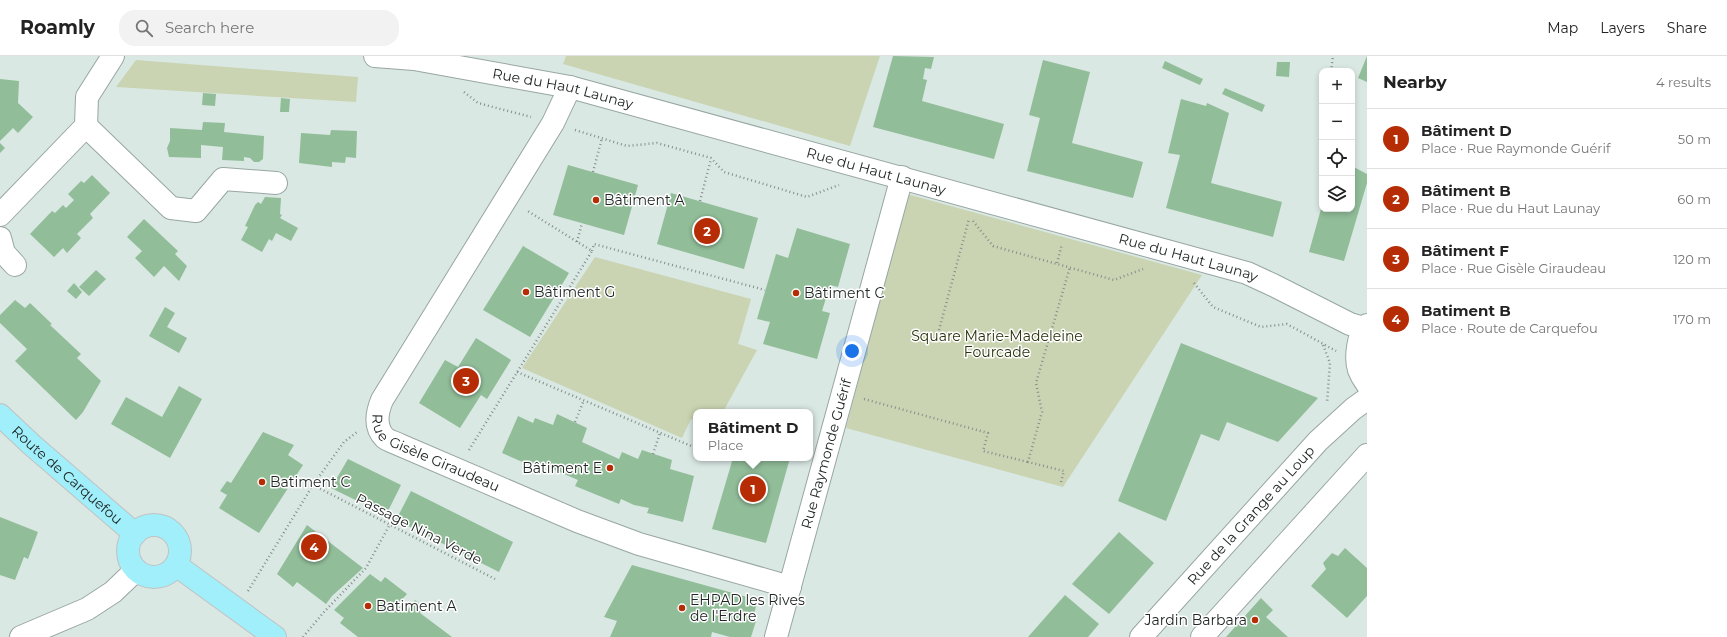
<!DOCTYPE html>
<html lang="en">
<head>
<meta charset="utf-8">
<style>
  :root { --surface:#fff; --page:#f2f2f2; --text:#222; --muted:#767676; --line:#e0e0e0; --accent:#b62c04 }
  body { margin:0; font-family:Montserrat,sans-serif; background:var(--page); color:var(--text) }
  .controls { position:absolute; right:12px; top:12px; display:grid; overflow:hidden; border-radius:8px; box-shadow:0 2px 6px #0003 }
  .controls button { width:36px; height:36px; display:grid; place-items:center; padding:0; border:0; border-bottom:1px solid var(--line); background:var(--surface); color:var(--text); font:20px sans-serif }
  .you { position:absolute; left:852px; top:295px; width:14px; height:14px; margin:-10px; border:3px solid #fff; border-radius:50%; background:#1a73e8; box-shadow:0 0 0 6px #1a73e833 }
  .badge { display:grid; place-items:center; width:26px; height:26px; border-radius:50%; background:var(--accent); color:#fff; font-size:13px; font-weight:700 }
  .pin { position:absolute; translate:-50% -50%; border:2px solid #fff; box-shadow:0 1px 4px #0006 }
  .popup { position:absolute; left:693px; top:353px; width:120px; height:52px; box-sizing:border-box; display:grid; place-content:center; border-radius:8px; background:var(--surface); filter:drop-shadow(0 1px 3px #0005); font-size:13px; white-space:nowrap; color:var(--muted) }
  .popup b { font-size:15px; color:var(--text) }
  .popup::after { content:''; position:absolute; left:50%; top:100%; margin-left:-8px; border:8px solid transparent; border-top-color:var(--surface) }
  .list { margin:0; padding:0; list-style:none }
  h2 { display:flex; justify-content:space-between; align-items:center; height:52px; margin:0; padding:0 16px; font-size:17px }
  h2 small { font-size:13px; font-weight:400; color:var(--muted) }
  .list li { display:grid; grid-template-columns:26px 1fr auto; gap:12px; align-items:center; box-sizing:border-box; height:60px; padding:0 16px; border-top:1px solid var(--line) }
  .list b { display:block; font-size:15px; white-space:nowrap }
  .list p { margin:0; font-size:13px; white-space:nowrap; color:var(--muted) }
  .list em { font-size:13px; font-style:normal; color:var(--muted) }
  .icon { flex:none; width:22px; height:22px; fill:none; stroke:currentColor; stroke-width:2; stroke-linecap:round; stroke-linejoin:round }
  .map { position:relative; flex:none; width:1367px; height:581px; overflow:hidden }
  header { display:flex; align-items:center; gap:24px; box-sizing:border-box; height:56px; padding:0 20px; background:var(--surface); border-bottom:1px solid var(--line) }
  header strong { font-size:19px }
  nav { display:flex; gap:22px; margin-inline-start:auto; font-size:14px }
  .search { width:280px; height:36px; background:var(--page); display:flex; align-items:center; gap:10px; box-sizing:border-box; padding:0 14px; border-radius:16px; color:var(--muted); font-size:15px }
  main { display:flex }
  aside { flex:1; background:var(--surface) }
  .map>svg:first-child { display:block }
  .green { fill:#cad4b2 }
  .building { fill:#91bd99 }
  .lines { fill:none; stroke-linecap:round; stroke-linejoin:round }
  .minor-casing { stroke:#98a6a3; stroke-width:24 }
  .major-casing { stroke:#c1c2c2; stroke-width:24 }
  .path { stroke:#858f8c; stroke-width:2.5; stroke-dasharray:1 3; stroke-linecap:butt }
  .minor { stroke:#fff; stroke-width:22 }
  .major { stroke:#a0effa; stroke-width:22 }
  .poi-dot { fill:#b62c04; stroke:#fff; stroke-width:1.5 }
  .labels { text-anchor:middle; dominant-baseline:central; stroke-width:3; stroke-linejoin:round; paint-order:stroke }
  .street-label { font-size:14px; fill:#212625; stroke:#fff }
  .poi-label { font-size:14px; fill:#212625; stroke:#fff; text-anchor:start }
  .park-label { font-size:14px; fill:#29320c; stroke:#fff }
</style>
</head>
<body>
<header>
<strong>Roamly</strong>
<div class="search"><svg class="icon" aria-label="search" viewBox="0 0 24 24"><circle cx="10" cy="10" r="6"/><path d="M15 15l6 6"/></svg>Search here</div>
<nav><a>Map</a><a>Layers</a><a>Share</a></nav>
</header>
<main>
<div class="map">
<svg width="1367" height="581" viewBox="0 0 1367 581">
  <rect width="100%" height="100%" fill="#dae8e4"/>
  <g class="green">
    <polygon points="566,0 880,0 850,90 563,8"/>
    <polygon points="136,4 358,21 356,46 116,31"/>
    <polygon points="907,138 1202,219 1063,431 846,372"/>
    <polygon points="595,201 751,243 738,288 757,294 723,356 696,356 696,365 691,363 682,382 522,312"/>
  </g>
  <g class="building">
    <polygon points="893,0 934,1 931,13 925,12 923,23 927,24 922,45 1004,68 994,103 873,71"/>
    <polygon points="1367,0 1367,26 1358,22"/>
    <polygon points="1043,4 1090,16 1072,87 1143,106 1133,142 1027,115 1040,62 1029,59"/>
    <polygon points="1165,5 1203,23 1200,29 1162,12"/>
    <polygon points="1277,6 1290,6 1289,21 1276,20"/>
    <polygon points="0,23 19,25 18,47 33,61 18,77 13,72 0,85"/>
    <polygon points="1225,32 1265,49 1262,56 1222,38"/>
    <polygon points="203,37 216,38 215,50 202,49"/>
    <polygon points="281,42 290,43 289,56 280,56"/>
    <polygon points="1181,43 1206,50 1207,47 1229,57 1211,127 1282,146 1273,181 1166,152 1180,99 1168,97"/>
    <polygon points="203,66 225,67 224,76 264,80 263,103 259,106 254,106 250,102 244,101 244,105 222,104 223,91 201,89 201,102 169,101 167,92 170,85 170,72 202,74"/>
    <polygon points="331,74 357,75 356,102 346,101 345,107 332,106 332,111 299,107 301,77 330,79"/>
    <polygon points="0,87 5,92 0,97"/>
    <polygon points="568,109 638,129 624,179 553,159"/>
    <polygon points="1352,110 1367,118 1367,127 1344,205 1309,196 1321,153 1352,153"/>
    <polygon points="92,119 110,137 90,158 93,162 77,178 81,182 67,197 63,192 54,201 30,178 52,155 55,157 63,149 66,152 74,144 68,138 81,125 84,127"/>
    <polygon points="671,137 758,162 744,213 657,188"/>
    <polygon points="265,141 281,142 280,158 282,159 280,162 298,172 291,185 276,177 272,185 269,183 262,196 241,184 248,171 245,170 255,149 258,146 261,148"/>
    <polygon points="144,163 178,195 175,198 187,210 179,225 164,210 154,221 135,202 142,195 127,181"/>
    <polygon points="797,172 850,188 838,231 830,229 822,255 830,257 817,303 763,288 770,266 757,263 776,198 788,202"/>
    <polygon points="523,190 569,217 530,281 483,254"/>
    <polygon points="96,214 106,223 89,240 79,231"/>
    <polygon points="74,227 82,236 76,243 67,235"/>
    <polygon points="15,244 25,252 30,247 52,268 50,269 81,298 77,302 101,325 83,356 76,364 15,305 27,293 0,267 0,259"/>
    <polygon points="165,251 175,257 167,271 187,282 179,297 149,280"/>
    <polygon points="476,282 511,304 487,343 481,339 460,372 419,347 445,304 458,311"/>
    <polygon points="1181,287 1318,342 1278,386 1227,366 1219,385 1201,378 1166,465 1118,445"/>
    <polygon points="179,330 202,343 170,402 111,368 126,341 162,361"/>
    <polygon points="557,358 587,372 582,386 619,403 622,396 638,403 642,394 672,404 670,413 694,420 683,466 647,457 649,452 634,449 621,443 619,448 575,430 578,424 536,406 534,411 502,397 518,360 533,367 535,362 553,369"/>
    <polygon points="263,376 294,389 288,399 303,409 259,477 219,452 227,439 220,435 227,425 231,427"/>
    <polygon points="733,402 790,402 766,487 712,473"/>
    <polygon points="348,403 401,429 386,459 331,432"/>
    <polygon points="411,435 513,486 499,516 396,464"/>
    <polygon points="0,461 38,476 28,503 24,501 15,524 0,519"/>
    <polygon points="307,469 363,512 332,540 326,548 297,526 293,531 277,518"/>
    <polygon points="1119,476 1154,507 1109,558 1072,528"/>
    <polygon points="1345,492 1367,512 1367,540 1347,562 1311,530 1326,513 1323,507 1332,497 1338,500"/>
    <polygon points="632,509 758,544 752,564 756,565 751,581 730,581 712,576 711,581 610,581 617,565 604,561"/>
    <polygon points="370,518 381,526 385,521 407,538 397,549 406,556 415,544 424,551 420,557 452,581 358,581 340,567 344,562 334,554"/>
    <polygon points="1065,539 1099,568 1088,581 1028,581"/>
    <polygon points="1261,542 1273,554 1266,561 1288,581 1226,581"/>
  </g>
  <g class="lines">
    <g class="minor-casing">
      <g id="minor">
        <path id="s1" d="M 375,0 L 414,3 L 570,31 L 1247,217 L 1273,229 L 1350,268 L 1364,272"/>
        <path id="s2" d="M 570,31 L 553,67 L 382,344 C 377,356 374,371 385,382 C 389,385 396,387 400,389 L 577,465 L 639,488 L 790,531"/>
        <polyline points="86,70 171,152 196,155 223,123 276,127"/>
        <polyline points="0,159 86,70 87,41 113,0"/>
        <polyline points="0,182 4,197 15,209"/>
        <path d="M 1367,269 C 1358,277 1355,303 1359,314 C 1361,319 1364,324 1367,328"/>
        <polyline points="21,581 87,553 113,536 136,514"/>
        <path id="s3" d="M 776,581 L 902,121"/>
        <path id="s4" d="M 1141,581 L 1318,385 L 1353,353 L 1367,343"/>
        <polyline points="1202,581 1367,399"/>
      </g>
    </g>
    <g class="major-casing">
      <g id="major">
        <path id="s5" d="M 0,359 L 32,389 L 135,478"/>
        <circle cx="154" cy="495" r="26"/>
        <polyline points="176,509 275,581"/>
      </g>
    </g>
    <g class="path">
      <polyline points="1331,15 1333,0"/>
      <polyline points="464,36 478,47 531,61"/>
      <polyline points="575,74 627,90 657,87 711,102 724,116 807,141 839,129"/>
      <polyline points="593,116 602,82"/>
      <polyline points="700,145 711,103"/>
      <polyline points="973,165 993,190 1114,224 1143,213"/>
      <polyline points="577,186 582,167"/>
      <polyline points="592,195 594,188 765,234"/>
      <polyline points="1057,207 1062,188"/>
      <polyline points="1194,227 1213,251 1261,271 1287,268 1336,295"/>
      <polyline points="939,274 969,163"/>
      <polyline points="1323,289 1330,307 1327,347"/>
      <polyline points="517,316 696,392"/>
      <polyline points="864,343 988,377 983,395 1028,406"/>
      <polyline points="575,366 584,344"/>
      <polyline points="469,394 592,195 526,154"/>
      <polyline points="653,398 660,377"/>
      <polyline points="1061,426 1064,415 1028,406 1042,356 1036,327 1070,211"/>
      <polyline points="313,429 495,523"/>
      <polyline points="248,535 313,429 344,386 357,376"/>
      <polyline points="303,581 324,556 366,512 389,470"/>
    </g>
    <use href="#minor" class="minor"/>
    <use href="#major" class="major"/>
  </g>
  <g class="poi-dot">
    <circle cx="596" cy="144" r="4"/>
    <circle cx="526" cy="236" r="4"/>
    <circle cx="796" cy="237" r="4"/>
    <circle cx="610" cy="412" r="4"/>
    <circle cx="262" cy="426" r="4"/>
    <circle cx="368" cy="550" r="4"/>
    <circle cx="682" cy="552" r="4"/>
    <circle cx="1255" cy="564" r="4"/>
  </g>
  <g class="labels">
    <g class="street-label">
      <text stroke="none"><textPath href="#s1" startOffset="191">Rue du Haut Launay</textPath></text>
      <text stroke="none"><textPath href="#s1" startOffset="515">Rue du Haut Launay</textPath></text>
      <text stroke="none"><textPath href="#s1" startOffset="839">Rue du Haut Launay</textPath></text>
      <text stroke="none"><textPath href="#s2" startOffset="455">Rue Gisèle Giraudeau</textPath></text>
      <text stroke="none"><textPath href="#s3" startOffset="190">Rue Raymonde Guérif</textPath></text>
      <text stroke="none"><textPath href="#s5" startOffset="90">Route de Carquefou</textPath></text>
      <text stroke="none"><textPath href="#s4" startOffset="164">Rue de la Grange au Loup</textPath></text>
      <text transform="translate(419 473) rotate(27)">Passage Nina Verde</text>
    </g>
    <g class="poi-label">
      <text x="604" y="144">Bâtiment A</text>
      <text x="534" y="236">Bâtiment G</text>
      <text x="804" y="237">Bâtiment C</text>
      <text x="602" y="412" text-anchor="end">Bâtiment E</text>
      <text x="270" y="426">Batiment C</text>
      <text x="690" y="544">EHPAD les Rives<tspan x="690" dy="16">de l'Erdre</tspan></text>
      <text x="376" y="550">Batiment A</text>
      <text x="1247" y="564" text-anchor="end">Jardin Barbara</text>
    </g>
    <g class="park-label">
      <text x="997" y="280">Square Marie-Madeleine<tspan x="997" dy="16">Fourcade</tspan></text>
    </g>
  </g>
</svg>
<div class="controls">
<button>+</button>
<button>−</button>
<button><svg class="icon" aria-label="locate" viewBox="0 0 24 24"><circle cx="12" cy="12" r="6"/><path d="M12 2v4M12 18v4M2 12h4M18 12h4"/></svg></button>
<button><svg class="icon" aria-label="layers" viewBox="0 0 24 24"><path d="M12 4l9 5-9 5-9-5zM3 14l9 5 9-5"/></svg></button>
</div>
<div class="you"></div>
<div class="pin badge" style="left:753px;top:433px">1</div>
<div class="popup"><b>Bâtiment D</b>Place</div>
<div class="pin badge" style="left:707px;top:175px">2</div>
<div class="pin badge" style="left:466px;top:325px">3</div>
<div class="pin badge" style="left:314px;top:491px">4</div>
</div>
<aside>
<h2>Nearby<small>4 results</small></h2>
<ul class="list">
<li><span class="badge">1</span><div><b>Bâtiment D</b><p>Place · Rue Raymonde Guérif</p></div><em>50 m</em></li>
<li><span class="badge">2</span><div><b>Bâtiment B</b><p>Place · Rue du Haut Launay</p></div><em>60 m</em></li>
<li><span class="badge">3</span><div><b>Bâtiment F</b><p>Place · Rue Gisèle Giraudeau</p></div><em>120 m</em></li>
<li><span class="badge">4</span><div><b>Batiment B</b><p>Place · Route de Carquefou</p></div><em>170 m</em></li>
</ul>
</aside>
</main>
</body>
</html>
